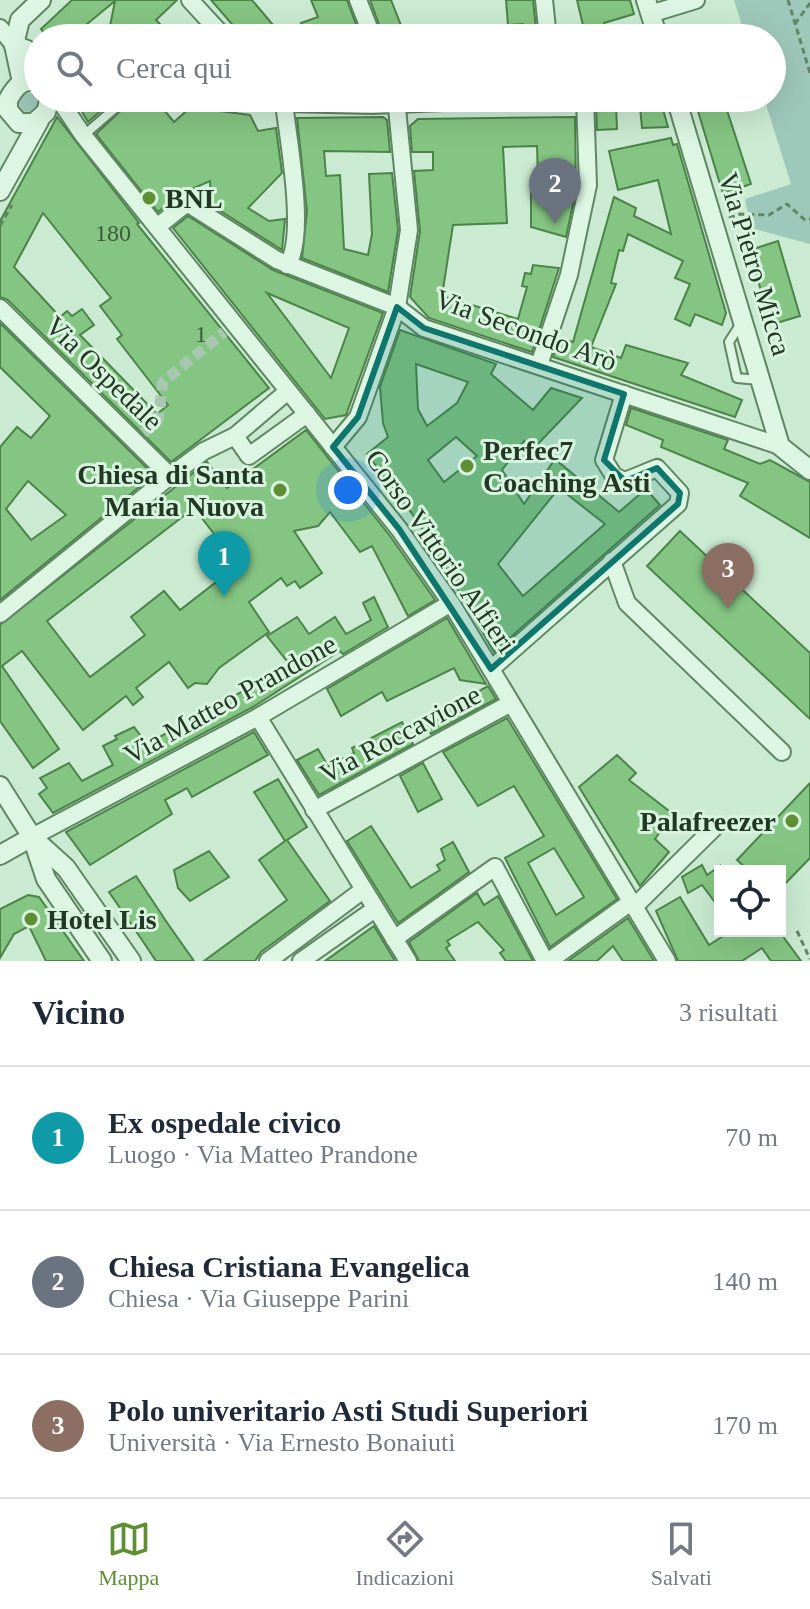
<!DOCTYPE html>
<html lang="it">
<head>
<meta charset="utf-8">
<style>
  :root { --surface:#fff; --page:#f2f2f3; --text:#1f2937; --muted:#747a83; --line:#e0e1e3; --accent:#5e8f35 }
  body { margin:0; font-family:Georgia,serif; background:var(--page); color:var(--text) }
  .controls { position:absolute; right:24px; bottom:24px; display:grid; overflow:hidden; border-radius:0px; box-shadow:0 8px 32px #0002 }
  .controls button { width:72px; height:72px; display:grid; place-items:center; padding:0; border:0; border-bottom:2px solid var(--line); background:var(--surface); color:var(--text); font:40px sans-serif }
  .you { position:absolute; left:348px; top:490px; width:28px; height:28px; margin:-20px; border:6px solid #fff; border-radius:50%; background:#1a73e8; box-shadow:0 0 0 12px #1a73e833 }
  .badge { display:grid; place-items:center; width:52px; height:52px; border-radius:50%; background:var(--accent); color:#fff; font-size:26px; font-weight:700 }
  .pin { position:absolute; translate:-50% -66px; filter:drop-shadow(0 2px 4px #0008) }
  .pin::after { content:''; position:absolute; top:42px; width:28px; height:24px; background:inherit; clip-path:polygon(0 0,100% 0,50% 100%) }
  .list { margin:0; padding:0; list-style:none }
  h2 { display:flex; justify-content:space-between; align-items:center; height:104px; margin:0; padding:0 32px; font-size:34px }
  h2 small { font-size:26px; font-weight:400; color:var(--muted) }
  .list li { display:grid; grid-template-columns:52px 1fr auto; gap:24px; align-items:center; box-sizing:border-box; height:144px; padding:0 32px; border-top:2px solid var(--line) }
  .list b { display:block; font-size:30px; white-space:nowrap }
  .list p { margin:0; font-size:26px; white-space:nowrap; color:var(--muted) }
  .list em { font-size:26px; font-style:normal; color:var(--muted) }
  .icon { flex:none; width:44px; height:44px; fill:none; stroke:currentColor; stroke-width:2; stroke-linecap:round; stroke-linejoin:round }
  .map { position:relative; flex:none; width:810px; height:961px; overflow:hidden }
  .search { position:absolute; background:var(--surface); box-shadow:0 8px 32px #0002; left:24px; right:24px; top:24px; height:88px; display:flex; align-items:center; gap:20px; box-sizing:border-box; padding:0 28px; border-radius:44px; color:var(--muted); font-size:30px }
  .sheet { height:536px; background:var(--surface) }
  nav { display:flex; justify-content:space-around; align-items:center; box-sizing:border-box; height:112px; border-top:2px solid var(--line); background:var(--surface); font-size:22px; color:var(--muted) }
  nav a { display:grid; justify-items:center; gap:4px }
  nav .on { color:var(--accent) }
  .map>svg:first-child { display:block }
  .green { fill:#9ec8ba }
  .building { fill:#85c583; stroke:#4b8348; stroke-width:2; fill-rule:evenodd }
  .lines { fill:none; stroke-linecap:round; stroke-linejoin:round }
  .pedestrian-tunnel { stroke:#a8c7af; stroke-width:11; stroke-dasharray:11 5.5; stroke-linecap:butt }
  .service-casing { stroke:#608663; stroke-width:12 }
  .minor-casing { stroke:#608663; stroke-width:20 }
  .tertiary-casing { stroke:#608663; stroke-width:22 }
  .path { stroke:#608663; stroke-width:3; stroke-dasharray:6 4; stroke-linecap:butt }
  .service { stroke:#dcf6e3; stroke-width:8 }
  .minor { stroke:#dcf6e3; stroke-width:16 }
  .tertiary { stroke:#dcf6e3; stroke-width:18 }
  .marked { fill:#0f766e; fill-opacity:0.2; stroke:#0f766e; stroke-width:6; stroke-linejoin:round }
  .poi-dot { fill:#5e8f35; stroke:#d8f3df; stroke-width:3 }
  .labels { text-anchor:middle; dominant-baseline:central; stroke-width:6; stroke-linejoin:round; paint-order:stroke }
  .number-label { font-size:24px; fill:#3b5b3a }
  .poi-label { font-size:28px; font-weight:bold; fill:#223822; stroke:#d8f3df; text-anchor:start }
  .street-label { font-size:28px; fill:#223822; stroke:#d8f3df }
</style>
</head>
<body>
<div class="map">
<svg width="810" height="961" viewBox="0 0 810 961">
  <rect width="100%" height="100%" fill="#caebd2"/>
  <g class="green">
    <polygon points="734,0 810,0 810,244 751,228 745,199 791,184 764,98 772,98 772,38 746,38"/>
    <circle cx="29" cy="103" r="10"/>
  </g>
  <g class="building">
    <polygon points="72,0 177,0 156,20 173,38 150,38 139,28 136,38 117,38 118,34 109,31 115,1 70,38 48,38 41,29"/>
    <polygon points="211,0 252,0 284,38 244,38"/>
    <polygon points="311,0 347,0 361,38 311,38 301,23 318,17"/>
    <polygon points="370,0 391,0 406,38 384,38"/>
    <polygon points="506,0 533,0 537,38 524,38 523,24 508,25"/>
    <polygon points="577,0 630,0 634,14 604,23 608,38 586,38"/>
    <polygon points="74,98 108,98 111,102 88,122"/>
    <polygon points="134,98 154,98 174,122 201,98 222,98 212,110 250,115 258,131 276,128 282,173 248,208 269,221 285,219 282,250 211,205 210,181 180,194 158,212 96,134"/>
    <polygon points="694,98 723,98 751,184 723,194"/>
    <polygon points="596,104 616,104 617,129 597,130"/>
    <polygon points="662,106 668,127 642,128 640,107"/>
    <path d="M 57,117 L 139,223 L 137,224 L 269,388 L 171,462 L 8,300 L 0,297 L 0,221 ZM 43,213 L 111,298 L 100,306 L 122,335 L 117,339 L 168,405 L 157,414 L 80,335 L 94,325 L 82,309 L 72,316 L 67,311 L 60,317 L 14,267 Z"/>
    <polygon points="383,117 387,120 390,152 324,151 326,176 340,175 344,249 368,255 372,234 369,174 392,173 398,230 388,292 302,258 307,211 297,118"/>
    <polygon points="575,117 576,190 566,237 531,227 531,178 538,178 537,146 503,147 507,223 453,225 442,296 518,319 527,287 522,286 525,273 531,274 533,265 559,268 532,352 429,318 410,297 420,231 414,171 433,170 433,152 412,152 410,126 418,119"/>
    <polygon points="671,138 673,145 677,144 726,313 722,325 695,314 690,326 675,319 690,284 675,278 683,261 628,234 623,251 619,250 611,283 616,284 591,347 621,358 626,345 688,363 681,375 742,400 735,417 553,357 560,338 573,342 614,197 636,208 634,216 671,234 658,180 618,190 609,151"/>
    <path d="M 188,216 L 273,270 L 383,313 L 346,415 L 325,419 L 173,228 ZM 267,293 L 349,328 L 331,378 L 292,326 Z"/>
    <polygon points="778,241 800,316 770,325 750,250"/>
    <path d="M 0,323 L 154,475 L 0,600 L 0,447 L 17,427 L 31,438 L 50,416 L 0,367 ZM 28,481 L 66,515 L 31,540 L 6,509 Z"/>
    <path d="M 400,330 L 496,364 L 491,374 L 533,410 L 551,388 L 582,398 L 535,447 L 524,441 L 502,470 L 524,504 L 555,459 L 619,512 L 646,489 L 660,505 L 494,652 L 419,523 L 367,454 L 388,437 L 383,423 L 380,387 ZM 416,364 L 468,382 L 457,403 L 427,426 L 418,409 ZM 456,437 L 477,456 L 444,482 L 428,460 ZM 559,488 L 605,524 L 523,596 L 498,564 Z"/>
    <polygon points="631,408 728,440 724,449 760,464 770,460 810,482 810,538 740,496 748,483 661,447 663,440 626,425"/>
    <path d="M 306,430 L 390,536 L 435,600 L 408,616 L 372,546 L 360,552 L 330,512 L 318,526 L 294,531 L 322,573 L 300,588 L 295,581 L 287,586 L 281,578 L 249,602 L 269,632 L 219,668 L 207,684 L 195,683 L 188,688 L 169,662 L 136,688 L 143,697 L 133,705 L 126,696 L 83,730 L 22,651 L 2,666 L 59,749 L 33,768 L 0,721 L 0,625 L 207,462 L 227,488 ZM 194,508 L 238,565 L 180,610 L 164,591 L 131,617 L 145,635 L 90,677 L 47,621 Z"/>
    <polygon points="680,531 810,653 810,719 647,566"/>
    <polygon points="374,597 388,627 343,654 340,651 253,707 53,813 39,794 47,788 40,778 69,763 82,781 113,765 103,746 117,739 115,736 134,727 147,744 290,665 267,636 297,617 309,634 335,617 346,634 371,620 363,603"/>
    <polygon points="447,618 486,684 460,680 454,668 387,701 382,692 341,716 327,689"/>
    <polygon points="488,686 496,699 431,734 423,721"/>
    <path d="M 507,718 L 617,899 L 550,947 L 505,858 L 544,836 L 514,786 L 478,806 L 443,752 ZM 554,848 L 584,897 L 556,915 L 528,863 Z"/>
    <polygon points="402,722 413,744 319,795 297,760 318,749 328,766 354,753 352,748"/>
    <polygon points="254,732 268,755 192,797 187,788 165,800 172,814 90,865 66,832"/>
    <polygon points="617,755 636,773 629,780 673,814 655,839 669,852 640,886 579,787"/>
    <polygon points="423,763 442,799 418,812 400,776"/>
    <polygon points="278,779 307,827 287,840 330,901 261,952 255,961 204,961 287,900 259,860 285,841 254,792"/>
    <polygon points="810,783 810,858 780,889 780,871 749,871 737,860"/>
    <polygon points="371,826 411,888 440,870 437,865 445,860 441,849 453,842 469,872 398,923 347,841"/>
    <polygon points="209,851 229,877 190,901 178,888 174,870"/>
    <polygon points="702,865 707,875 720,866 720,909 702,885 688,893 682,877"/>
    <polygon points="136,876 168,924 194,961 156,961 142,940 109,892"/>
    <polygon points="477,893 484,905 498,896 533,961 506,961 500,953 504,950 478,922 447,941 450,945 446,948 455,961 419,961 409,942"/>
    <polygon points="28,895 39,897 84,961 46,961 29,926 14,934 0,958 0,909"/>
    <polygon points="680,897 709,945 731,931 779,931 801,961 771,961 762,948 742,961 678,961 656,911"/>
    <polygon points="628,918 654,961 623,961 613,946 597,961 568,961"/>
    <polygon points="374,926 395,961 325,961"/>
  </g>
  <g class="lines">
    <polyline class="pedestrian-tunnel" points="143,433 158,420 163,382 224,332"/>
    <g class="service-casing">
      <g id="service">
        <polyline points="84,135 127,98"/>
        <polyline points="740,325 729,342 737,378 759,380"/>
      </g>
    </g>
    <g class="minor-casing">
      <g id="minor">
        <polyline points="190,0 225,38"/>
        <polyline points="358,0 373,38"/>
        <polyline points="544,0 548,38"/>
        <polyline points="650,14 696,0"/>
        <polyline points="0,28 14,45"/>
        <polyline points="58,98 83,135 399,529 451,603 667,961"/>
        <polyline points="279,98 284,103 372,105 537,98"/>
        <path d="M 284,103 C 288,139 307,238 287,265"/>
        <polyline points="157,227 187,203 277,260 397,307 424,328 780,446"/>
        <polyline points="0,308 170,476"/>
        <polyline points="539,365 569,275 588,185 585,98"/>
        <polyline points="235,436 249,456 307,414"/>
        <polyline points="333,447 358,417 397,307 409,230 396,98"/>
        <polyline points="612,561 627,603 782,752"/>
        <polyline points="0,614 170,476 204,451 235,436 288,391"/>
        <polyline points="491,669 678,504 680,493 657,468 625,481 614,476 604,460 624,394"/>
        <polyline points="258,717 408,961"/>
        <polyline points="314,810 511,703"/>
        <polyline points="32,837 258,717 451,603"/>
        <polyline points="634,907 716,826"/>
        <polyline points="394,939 495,867 545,961"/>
        <polyline points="268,961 363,890"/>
        <polyline points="301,961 375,909"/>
        <polyline points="549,961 631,902"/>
      </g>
    </g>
    <g class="tertiary-casing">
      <g id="tertiary">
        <polyline points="646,0 658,38"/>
        <polyline points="14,45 20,20 41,0"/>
        <polyline points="14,45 22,82"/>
        <polyline points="14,45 27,50 38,68"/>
        <path d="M 38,82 C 22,78 15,87 8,100 L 8,110 L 19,123 L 34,123 L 46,112 L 50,98"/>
        <polyline points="676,98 780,446 810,470"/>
        <polyline points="0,191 39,121"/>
        <polyline points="0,786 32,837 46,879 102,961"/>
        <polyline points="34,839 66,868 131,961"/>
        <polyline points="0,855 32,837"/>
      </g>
    </g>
    <g class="path">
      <polyline points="788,0 810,73"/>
      <polyline points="795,24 810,3"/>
      <polyline points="729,218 740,214 769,215 787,204 805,220 810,219"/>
      <polyline points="0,226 12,205"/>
      <polyline points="797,931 810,959"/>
    </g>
    <use href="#service" class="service"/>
    <use href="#minor" class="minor"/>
    <use href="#tertiary" class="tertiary"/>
  </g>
  <path class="marked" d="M 397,307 L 424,328 L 624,394 L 604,460 L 625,481 L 657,468 L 680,493 L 678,504 L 491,669 L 399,529 L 333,447 L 358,417 Z"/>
  <g class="poi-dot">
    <circle cx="149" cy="198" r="8"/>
    <circle cx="467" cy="466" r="8"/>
    <circle cx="280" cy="490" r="8"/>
    <circle cx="792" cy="821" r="8"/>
    <circle cx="31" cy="919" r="8"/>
  </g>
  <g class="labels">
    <g class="number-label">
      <text x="113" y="233">180</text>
      <text x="201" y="334">1</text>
    </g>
    <g class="poi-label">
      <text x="165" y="198">BNL</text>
      <text x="483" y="450">Perfec7<tspan x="483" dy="32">Coaching Asti</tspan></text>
      <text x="264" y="474" text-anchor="end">Chiesa di Santa<tspan x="264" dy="32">Maria Nuova</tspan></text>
      <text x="776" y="821" text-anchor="end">Palafreezer</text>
      <text x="47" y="919">Hotel Lis</text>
    </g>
    <g class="street-label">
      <text transform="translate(755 264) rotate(73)">Via Pietro Micca</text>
      <text transform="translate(526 330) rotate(20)">Via Secondo Arò</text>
      <text transform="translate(104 373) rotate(44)">Via Ospedale</text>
      <text transform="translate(441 551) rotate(55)">Corso Vittorio Alfieri</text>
      <text transform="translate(230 699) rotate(-29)">Via Matteo Prandone</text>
      <text transform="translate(400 734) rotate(-28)">Via Roccavione</text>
    </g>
  </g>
</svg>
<div class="controls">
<button><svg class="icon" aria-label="locate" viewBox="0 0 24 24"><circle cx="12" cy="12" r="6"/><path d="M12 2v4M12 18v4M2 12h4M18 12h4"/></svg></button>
</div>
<div class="you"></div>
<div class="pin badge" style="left:224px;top:597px;background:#0f9aa8">1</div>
<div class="pin badge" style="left:555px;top:224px;background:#6b7280">2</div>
<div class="pin badge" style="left:728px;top:609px;background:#8d6e63">3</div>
<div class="search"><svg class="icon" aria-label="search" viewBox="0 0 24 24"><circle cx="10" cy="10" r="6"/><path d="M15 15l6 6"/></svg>Cerca qui</div>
</div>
<section class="sheet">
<h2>Vicino<small>3 risultati</small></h2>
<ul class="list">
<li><span class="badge" style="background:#0f9aa8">1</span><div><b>Ex ospedale civico</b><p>Luogo · Via Matteo Prandone</p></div><em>70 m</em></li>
<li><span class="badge" style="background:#6b7280">2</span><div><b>Chiesa Cristiana Evangelica</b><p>Chiesa · Via Giuseppe Parini</p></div><em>140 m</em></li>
<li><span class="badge" style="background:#8d6e63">3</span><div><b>Polo univeritario Asti Studi Superiori</b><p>Università · Via Ernesto Bonaiuti</p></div><em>170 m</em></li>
</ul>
</section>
<nav>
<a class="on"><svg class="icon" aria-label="map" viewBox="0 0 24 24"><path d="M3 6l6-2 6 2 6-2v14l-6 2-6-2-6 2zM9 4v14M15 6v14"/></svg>Mappa</a>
<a><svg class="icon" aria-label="directions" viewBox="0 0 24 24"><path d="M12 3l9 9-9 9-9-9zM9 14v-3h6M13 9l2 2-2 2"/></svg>Indicazioni</a>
<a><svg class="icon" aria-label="saved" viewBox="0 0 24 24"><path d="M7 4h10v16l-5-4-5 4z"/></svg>Salvati</a>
</nav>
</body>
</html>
